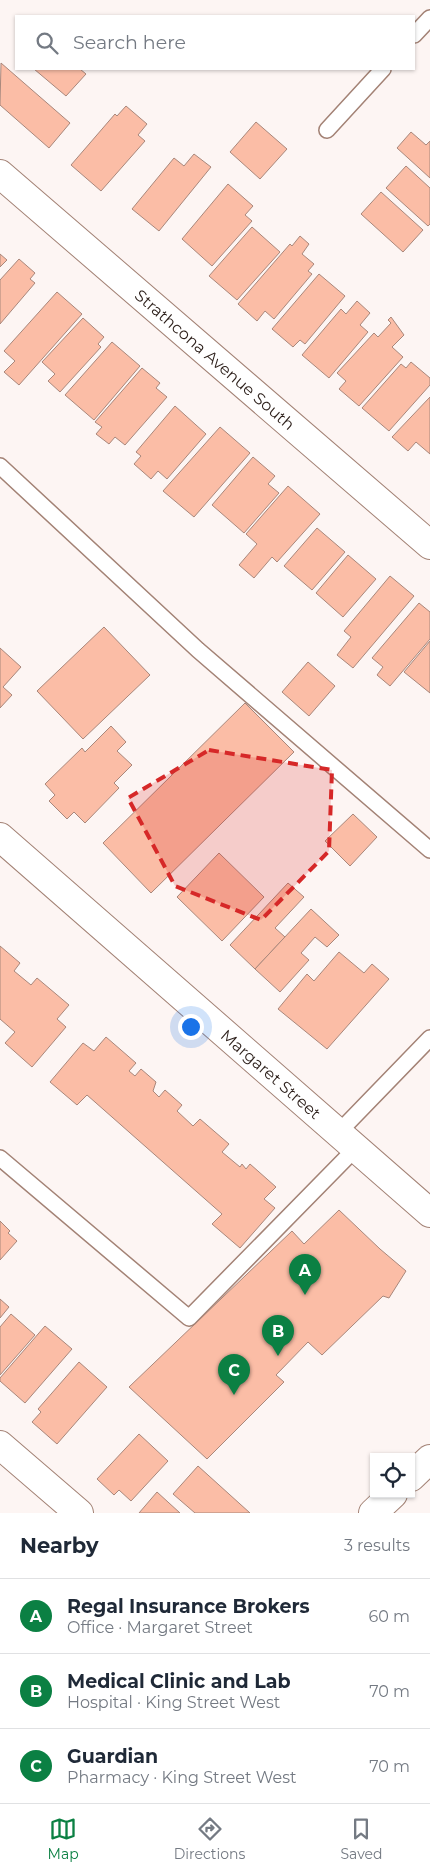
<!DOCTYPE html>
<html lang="en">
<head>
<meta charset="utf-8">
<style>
  :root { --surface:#fff; --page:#f6f6f7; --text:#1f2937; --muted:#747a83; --line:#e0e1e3; --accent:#0b8043 }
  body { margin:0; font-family:Montserrat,sans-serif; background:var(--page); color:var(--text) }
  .controls { position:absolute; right:15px; bottom:15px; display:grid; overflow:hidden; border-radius:0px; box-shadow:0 1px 4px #0004 }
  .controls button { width:45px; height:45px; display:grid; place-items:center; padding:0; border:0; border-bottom:1px solid var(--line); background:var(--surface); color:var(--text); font:25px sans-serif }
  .you { position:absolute; left:190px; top:1026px; width:18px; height:18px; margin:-12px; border:4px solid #fff; border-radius:50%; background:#1a73e8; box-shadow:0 0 0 8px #1a73e833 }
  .badge { display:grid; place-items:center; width:32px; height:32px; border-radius:50%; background:var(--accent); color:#fff; font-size:16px; font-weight:700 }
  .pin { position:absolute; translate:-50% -41px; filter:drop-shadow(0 1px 2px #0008) }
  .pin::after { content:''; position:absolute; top:26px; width:18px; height:15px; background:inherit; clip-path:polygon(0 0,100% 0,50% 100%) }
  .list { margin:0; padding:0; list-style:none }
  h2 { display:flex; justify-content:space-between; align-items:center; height:65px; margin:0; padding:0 20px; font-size:21px }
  h2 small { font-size:16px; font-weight:400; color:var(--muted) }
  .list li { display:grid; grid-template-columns:32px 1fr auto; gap:15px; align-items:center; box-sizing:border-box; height:75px; padding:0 20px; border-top:1px solid var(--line) }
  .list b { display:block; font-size:19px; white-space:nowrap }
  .list p { margin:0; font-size:16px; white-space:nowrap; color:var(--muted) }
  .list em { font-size:16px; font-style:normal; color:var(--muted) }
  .icon { flex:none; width:28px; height:28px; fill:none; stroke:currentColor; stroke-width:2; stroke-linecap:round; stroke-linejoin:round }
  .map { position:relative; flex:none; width:430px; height:1513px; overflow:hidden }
  .search { position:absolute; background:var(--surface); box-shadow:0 1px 4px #0004; left:15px; right:15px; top:15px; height:55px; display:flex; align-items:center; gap:12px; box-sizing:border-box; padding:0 18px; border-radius:0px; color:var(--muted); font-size:19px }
  .sheet { height:290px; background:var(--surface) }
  nav { display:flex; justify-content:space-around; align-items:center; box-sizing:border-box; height:70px; border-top:1px solid var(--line); background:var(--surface); font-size:14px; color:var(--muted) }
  nav a { display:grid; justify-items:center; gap:2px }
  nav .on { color:var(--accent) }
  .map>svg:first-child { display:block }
  .building { fill:#fbbda6; stroke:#a9877b }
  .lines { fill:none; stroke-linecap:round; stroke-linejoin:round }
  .service-casing { stroke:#a38275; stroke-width:18 }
  .minor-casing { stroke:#a38275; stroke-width:30 }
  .primary-casing { stroke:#a38275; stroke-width:30 }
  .service { stroke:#fff; stroke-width:15 }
  .minor { stroke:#fff; stroke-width:28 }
  .primary { stroke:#fff; stroke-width:28 }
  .marked { fill:#d62828; fill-opacity:0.2; stroke:#d62828; stroke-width:4; stroke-dasharray:10 6; stroke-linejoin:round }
  .labels { text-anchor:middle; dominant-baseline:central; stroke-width:4; stroke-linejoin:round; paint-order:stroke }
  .street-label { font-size:16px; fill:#2b1e19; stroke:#fff }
</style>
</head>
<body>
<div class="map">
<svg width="430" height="1513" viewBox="0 0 430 1513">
  <rect width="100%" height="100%" fill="#fdf5f3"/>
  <g class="building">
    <polygon points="1,63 70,123 49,148 0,105"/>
    <polygon points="34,69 80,69 86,74 66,96"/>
    <polygon points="126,106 147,124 138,135 145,141 101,191 71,165 115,114 117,116"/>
    <polygon points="256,122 287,149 260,179 230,152"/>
    <polygon points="411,132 426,145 430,141 430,178 397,148"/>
    <polygon points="194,154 211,167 159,231 132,209 174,158 184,166"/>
    <polygon points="406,166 430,188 430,224 428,226 386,188"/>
    <polygon points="228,184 253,206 245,215 252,221 212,266 182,239"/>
    <polygon points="381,192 423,230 403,252 361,214"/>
    <polygon points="252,227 280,252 237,300 209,276"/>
    <polygon points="300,236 309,244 302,254 314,264 308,271 312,274 274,319 265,311 257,321 238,304 290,244 292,246"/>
    <polygon points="0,254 7,260 0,267"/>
    <polygon points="19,259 35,273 30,279 35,283 0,324 0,280"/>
    <polygon points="319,274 345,296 305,344 300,340 293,347 272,329"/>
    <polygon points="57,292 82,314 19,385 4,372 15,361 4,351"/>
    <polygon points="357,301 370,313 360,325 368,332 329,378 302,355 341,309 346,314"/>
    <polygon points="391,317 404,335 392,347 403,357 359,406 339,389 346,381 337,373 374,333 378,337 391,323 388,320"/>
    <polygon points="83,318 104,337 98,344 101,347 60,392 48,381 55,374 42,362"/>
    <polygon points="112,342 140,366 94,420 65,395"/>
    <polygon points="411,362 430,378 430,385 389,431 362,408 401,364 406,368"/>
    <polygon points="142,368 160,383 156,388 167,397 125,445 115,437 109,444 96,434 102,427 95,422"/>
    <polygon points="430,397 430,454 416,442 408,451 392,437"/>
    <polygon points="175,406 206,434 167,479 158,471 151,479 134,464 141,456 136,452"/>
    <polygon points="220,427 250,453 194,517 163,491"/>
    <polygon points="253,457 275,476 268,484 279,493 244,533 212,505"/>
    <polygon points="288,486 320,514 277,562 272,557 254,578 239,565 257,544 246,534"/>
    <polygon points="317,528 345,552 312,590 284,566"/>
    <polygon points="348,555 376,579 343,617 316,593"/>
    <polygon points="390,576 414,596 353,668 337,655 351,637 344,631"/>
    <polygon points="419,603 430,612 430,639 390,686 377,675 383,667 372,658"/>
    <polygon points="104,627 150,675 83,739 37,691"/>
    <polygon points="430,641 430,693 404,672"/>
    <polygon points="0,648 21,667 3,687 12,695 0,708"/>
    <polygon points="308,662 335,686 309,716 282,692"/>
    <polygon points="245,703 294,752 151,893 103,843"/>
    <polygon points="111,726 126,742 117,751 132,765 114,783 119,788 85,823 74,812 67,819 49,801 55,795 45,784 82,748 85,752"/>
    <polygon points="353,814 377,837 350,866 325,841"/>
    <polygon points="219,853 264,897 222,941 177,897"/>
    <polygon points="288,883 304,897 275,928 285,937 255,969 230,945"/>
    <polygon points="311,909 339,935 327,947 315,937 301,953 309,960 280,992 255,969"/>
    <polygon points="0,946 20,963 14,971 31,985 37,978 69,1005 57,1019 66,1027 32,1067 5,1043 15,1032 0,1019"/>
    <polygon points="339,952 364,973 372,964 389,979 327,1049 278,1009 307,974 314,981"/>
    <polygon points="106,1037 136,1063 129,1071 135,1076 141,1069 156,1082 153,1091 159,1097 165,1090 182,1105 177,1111 193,1126 200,1119 229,1144 222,1152 240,1167 242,1164 246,1169 250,1164 276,1187 264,1199 275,1208 240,1248 212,1224 222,1214 87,1095 77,1105 50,1082 83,1043 94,1051"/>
    <polygon points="339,1210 380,1249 406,1271 389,1298 383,1296 322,1355 308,1342 276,1375 284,1382 207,1459 129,1387 292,1231 304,1244"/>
    <polygon points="0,1221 10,1231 8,1233 17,1241 0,1260"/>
    <polygon points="0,1299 9,1307 0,1318"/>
    <polygon points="11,1314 35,1335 0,1375 0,1327"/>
    <polygon points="45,1326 72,1349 25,1403 0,1381 0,1378"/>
    <polygon points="79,1362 107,1387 57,1444 32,1422 41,1412 38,1409"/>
    <polygon points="139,1434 168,1461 131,1501 119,1490 114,1495 97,1479"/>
    <polygon points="198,1466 250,1513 195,1513 173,1494"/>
    <polygon points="157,1492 180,1513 139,1513"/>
  </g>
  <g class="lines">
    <g class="service-casing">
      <g id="service">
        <polyline points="414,35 430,18"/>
        <polyline points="327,130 383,69"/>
        <polyline points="0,466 198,650 430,850"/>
        <polyline points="338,1133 430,1038"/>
        <polyline points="0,1158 189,1318 356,1148"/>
      </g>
    </g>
    <g class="minor-casing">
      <g id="minor">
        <path id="s1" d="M 0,174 L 430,545"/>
        <path id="s2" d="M 0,837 L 430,1213"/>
        <polyline points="0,1445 79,1513"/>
      </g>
    </g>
    <g class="primary-casing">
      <g id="primary">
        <polyline points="411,1477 430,1459"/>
        <polyline points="373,1513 393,1494"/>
      </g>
    </g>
    <use href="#service" class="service"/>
    <use href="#minor" class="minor"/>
    <use href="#primary" class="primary"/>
  </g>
  <path class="marked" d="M 209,750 L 332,770 L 329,851 L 261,920 L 175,886 L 128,798 Z"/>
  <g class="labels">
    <g class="street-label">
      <text stroke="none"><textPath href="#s1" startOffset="284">Strathcona Avenue South</textPath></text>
      <text stroke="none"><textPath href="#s2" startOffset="360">Margaret Street</textPath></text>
    </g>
  </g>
</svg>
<div class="controls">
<button><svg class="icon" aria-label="locate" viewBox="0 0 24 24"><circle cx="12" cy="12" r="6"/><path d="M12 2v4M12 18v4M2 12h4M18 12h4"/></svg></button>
</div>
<div class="you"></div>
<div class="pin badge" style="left:305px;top:1295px">A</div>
<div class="pin badge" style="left:278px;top:1356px">B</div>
<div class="pin badge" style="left:234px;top:1395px">C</div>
<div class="search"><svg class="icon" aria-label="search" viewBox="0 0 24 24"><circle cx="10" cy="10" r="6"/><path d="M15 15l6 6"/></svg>Search here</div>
</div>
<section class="sheet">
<h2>Nearby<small>3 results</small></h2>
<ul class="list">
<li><span class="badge">A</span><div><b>Regal Insurance Brokers</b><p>Office · Margaret Street</p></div><em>60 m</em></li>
<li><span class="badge">B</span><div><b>Medical Clinic and Lab</b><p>Hospital · King Street West</p></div><em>70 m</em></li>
<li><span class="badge">C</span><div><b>Guardian</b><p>Pharmacy · King Street West</p></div><em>70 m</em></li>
</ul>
</section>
<nav>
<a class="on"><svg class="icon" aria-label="map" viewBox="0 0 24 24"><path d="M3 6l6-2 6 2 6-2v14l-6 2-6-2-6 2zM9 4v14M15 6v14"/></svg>Map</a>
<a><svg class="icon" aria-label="directions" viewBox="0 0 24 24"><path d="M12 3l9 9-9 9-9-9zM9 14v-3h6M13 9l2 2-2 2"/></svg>Directions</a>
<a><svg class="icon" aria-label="saved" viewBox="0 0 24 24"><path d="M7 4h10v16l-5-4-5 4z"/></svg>Saved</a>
</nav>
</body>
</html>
